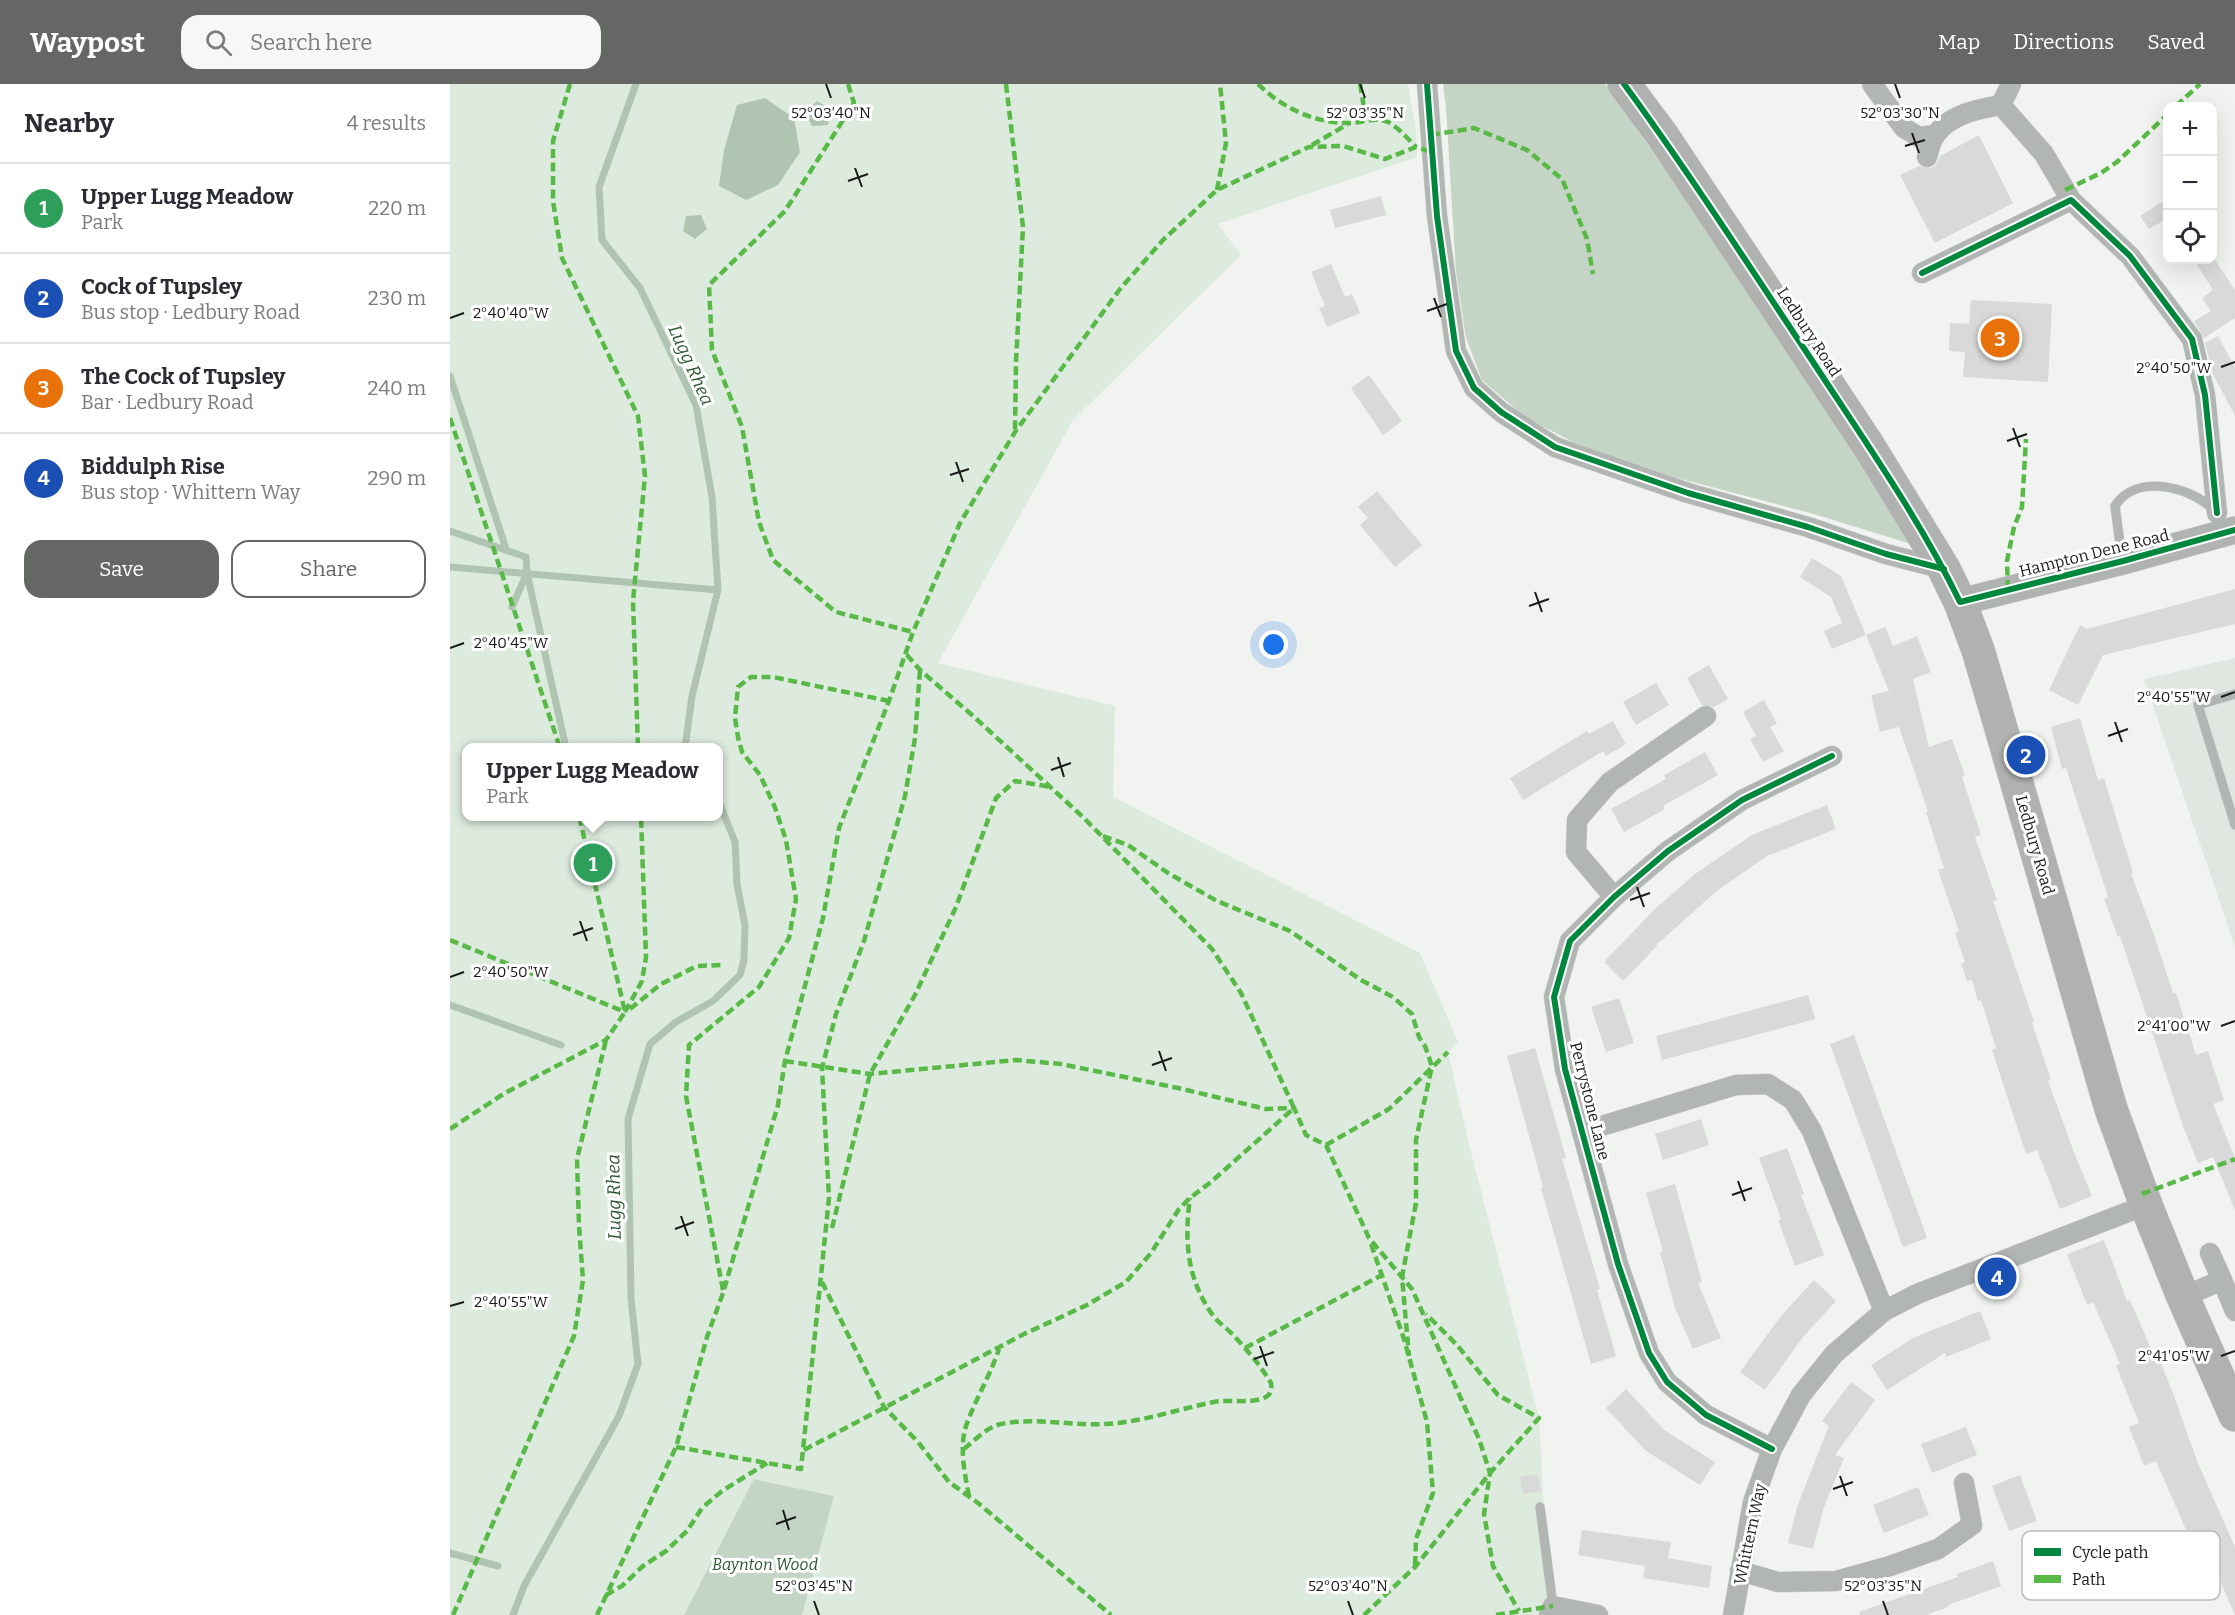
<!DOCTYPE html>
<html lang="en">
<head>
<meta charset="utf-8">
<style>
  :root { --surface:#fff; --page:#f7f7f7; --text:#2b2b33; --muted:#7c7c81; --line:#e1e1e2; --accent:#656765 }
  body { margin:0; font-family:Bitter,serif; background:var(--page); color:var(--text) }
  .controls { position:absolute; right:18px; top:18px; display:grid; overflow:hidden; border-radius:12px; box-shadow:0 6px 24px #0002 }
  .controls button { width:54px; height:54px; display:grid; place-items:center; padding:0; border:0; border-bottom:2px solid var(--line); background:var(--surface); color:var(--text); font:30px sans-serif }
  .you { position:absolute; left:824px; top:561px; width:21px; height:21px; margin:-15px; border:4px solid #fff; border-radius:50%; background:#1a73e8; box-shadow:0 0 0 9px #1a73e833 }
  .badge { display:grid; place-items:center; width:39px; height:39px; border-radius:50%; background:var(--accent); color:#fff; font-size:20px; font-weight:700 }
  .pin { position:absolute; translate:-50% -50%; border:3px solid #fff; box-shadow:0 2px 6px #0006 }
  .popup { position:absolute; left:12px; top:659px; width:261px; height:78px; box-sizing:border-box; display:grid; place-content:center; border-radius:12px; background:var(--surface); filter:drop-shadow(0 2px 4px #0005); font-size:20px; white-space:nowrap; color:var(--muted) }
  .popup b { font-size:22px; color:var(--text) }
  .popup::after { content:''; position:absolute; left:50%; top:100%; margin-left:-12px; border:12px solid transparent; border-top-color:var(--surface) }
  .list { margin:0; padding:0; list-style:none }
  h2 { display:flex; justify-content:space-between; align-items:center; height:78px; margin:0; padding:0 24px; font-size:26px }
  h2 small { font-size:20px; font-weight:400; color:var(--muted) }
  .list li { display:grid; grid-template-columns:39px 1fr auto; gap:18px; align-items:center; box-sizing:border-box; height:90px; padding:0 24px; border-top:2px solid var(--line) }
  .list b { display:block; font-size:22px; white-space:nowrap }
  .list p { margin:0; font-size:20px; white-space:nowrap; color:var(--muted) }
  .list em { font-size:20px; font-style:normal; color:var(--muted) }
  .actions { display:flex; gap:12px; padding:18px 24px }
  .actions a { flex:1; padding:14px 0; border:2px solid var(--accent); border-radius:18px; text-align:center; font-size:21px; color:var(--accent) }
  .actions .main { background:var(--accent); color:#fff }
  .icon { flex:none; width:33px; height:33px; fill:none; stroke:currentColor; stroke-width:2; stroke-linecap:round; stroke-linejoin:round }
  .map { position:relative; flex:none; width:1785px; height:1531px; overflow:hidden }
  header { display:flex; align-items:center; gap:36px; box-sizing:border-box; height:84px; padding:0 30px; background:var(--accent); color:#fff }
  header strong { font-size:28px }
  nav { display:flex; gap:33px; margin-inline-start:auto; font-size:21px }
  .search { width:420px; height:54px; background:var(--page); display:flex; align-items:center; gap:15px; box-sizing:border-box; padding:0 21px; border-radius:18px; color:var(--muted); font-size:22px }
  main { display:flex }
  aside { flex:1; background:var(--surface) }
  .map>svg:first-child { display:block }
  .built { fill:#dfe7e0 }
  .green { fill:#ddeade; fill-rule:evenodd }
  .forest { fill:#c5d5c5 }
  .water { fill:#b0c5b1 }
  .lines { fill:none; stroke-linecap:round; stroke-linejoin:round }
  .stream { stroke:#b0c5b1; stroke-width:7 }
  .building { fill:#d8d9d8 }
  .lane-casing { stroke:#cfd0cf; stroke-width:10 }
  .street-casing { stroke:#cfd0cf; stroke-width:21 }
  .secondary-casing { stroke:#cfd0cf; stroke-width:28 }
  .highway-casing { stroke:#cfd0cf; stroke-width:34 }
  .lane { stroke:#b1b6b2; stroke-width:9 }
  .street { stroke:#b1b6b2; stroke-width:20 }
  .secondary { stroke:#b0b4b0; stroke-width:27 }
  .highway { stroke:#afb2af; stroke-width:33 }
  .quiet { stroke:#58b947; stroke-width:4.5; stroke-dasharray:9 4.5; stroke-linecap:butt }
  .cycleway-casing { stroke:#fff; stroke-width:10 }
  .cycleway { stroke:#00873e; stroke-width:6 }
  .ticks { fill:none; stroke:#1a1c1a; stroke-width:2 }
  .labels { text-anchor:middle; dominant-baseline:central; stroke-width:6; stroke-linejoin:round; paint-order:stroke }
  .street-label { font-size:16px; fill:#1a1c1a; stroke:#fff }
  .park-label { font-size:16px; font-style:italic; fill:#2e5933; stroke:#fff }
  .water-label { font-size:18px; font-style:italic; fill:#2b5530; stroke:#fff }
  .key { fill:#fff; stroke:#babbba; stroke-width:1.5 }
  .key-label { font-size:16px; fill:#1a1c1a }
  .ticks-label { font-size:15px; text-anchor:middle; fill:#1a1c1a; stroke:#fff; stroke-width:6; stroke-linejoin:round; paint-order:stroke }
</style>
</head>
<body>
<header>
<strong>Waypost</strong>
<div class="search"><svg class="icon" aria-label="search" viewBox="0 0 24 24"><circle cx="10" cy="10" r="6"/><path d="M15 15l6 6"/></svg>Search here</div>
<nav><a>Map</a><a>Directions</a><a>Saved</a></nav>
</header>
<main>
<aside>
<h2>Nearby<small>4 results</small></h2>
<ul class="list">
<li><span class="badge" style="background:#2e9e5b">1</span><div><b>Upper Lugg Meadow</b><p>Park</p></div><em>220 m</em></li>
<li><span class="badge" style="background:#1a4fb4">2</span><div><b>Cock of Tupsley</b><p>Bus stop · Ledbury Road</p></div><em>230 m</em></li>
<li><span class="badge" style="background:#e8710a">3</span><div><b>The Cock of Tupsley</b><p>Bar · Ledbury Road</p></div><em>240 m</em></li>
<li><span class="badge" style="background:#1a4fb4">4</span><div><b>Biddulph Rise</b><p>Bus stop · Whittern Way</p></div><em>290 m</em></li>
</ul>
<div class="actions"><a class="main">Save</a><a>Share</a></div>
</aside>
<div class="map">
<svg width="1785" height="1531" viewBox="0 0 1785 1531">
  <rect width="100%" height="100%" fill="#f0f3f0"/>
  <polygon class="built" points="1785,574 1785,863 1694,595"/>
  <path class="green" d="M 0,0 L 958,0 L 966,46 L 967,73 L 768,140 L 791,171 L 623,336 L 488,579 L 665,622 L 663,713 L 970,869 L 1008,958 L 998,968 L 1018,1056 L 1089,1334 L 1100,1531 L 352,1531 L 384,1412 L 305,1395 L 234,1531 L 0,1531 ZM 17,664 L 269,664 L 269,732 L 17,732 Z"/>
  <g class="forest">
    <polygon points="993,0 1155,0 1241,122 1464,461 1364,430 1185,383 1123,358 1075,333 1032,296 1016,254 1006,188 996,23"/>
    <polygon points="304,1395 384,1412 352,1531 234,1531"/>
  </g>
  <g class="water">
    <polygon points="315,14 344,34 350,68 328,101 296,116 269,102 274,66 287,21"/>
    <polygon points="367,17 381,25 378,41 362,42 355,28"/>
    <polygon points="251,131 257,145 245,155 233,147 236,132"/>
  </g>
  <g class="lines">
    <g class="stream">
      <polyline points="186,0 149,103 152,156 190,204 246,321 262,413 268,506 242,612 235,664"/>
      <polyline points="0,292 56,465"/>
      <polyline points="0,447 76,473 77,489 62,523"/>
      <polyline points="0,483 268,506"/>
      <polyline points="77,489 116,664"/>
      <polyline points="0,921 111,961"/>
      <polyline points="0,1469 48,1482"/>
      <polyline points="63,1531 74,1502 169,1332 188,1280 181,1214 178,1035 200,960 226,938 263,917 290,891 294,876 295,841 287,800 285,758 269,718"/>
    </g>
  </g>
  <g class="building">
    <polygon points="1529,51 1563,119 1485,159 1450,91 1469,82 1481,84 1486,81 1490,72"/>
    <polygon points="931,112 936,131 885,144 880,126"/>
    <polygon points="1718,114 1718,134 1699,145 1690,132"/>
    <polygon points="1744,176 1765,176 1785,206 1785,234 1754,254 1744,237 1761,227 1752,214 1763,206"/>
    <polygon points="881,180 895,213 902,210 910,229 877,243 869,224 875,222 861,188"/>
    <polygon points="1521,216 1602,220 1598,298 1513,293 1515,268 1499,267 1500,239 1519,240"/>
    <polygon points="1768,252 1785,284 1785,332 1762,288 1755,259"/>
    <polygon points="919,291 952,337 933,351 901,304"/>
    <polygon points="927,407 972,461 945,483 910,441 918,434 908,423"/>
    <polygon points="1362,474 1391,492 1416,551 1382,565 1374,547 1392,539 1381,513 1350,493"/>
    <polygon points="1785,505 1785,540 1653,571 1628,621 1599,606 1630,541 1637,545"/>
    <polygon points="1435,543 1443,562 1467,552 1481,588 1463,595 1479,663 1502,655 1515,692 1512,693 1531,751 1525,753 1547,816 1543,817 1584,938 1582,939 1601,996 1598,997 1625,1071 1642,1112 1610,1125 1587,1066 1576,1070 1542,966 1546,964 1531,916 1528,917 1522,896 1517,897 1511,880 1515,878 1505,849 1509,847 1488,786 1494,784 1476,728 1478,727 1449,643 1430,648 1421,611 1439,607 1416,551"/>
    <polygon points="1259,581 1278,615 1264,623 1252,621 1237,594"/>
    <polygon points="1206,599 1219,621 1186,641 1173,618"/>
    <polygon points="1314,616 1327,640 1320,643 1334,667 1313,678 1300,655 1306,652 1293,628"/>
    <polygon points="1630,634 1648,696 1654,694 1683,789 1681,790 1704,851 1723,909 1726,909 1746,971 1758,967 1774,1016 1763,1020 1785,1074 1785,1126 1763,1073 1748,1079 1733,1042 1670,852 1668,853 1654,815 1658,813 1616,684 1612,685 1601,643"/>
    <polygon points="1163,637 1176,660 1156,672 1153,667 1073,716 1060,694 1137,647 1139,650"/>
    <polygon points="1255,668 1268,691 1213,722 1215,725 1174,748 1161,725 1216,695 1214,691"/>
    <polygon points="1377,721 1386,745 1317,772 1268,806 1206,861 1207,862 1173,897 1154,878 1204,826 1245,790 1302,751"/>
    <polygon points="1358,911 1365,935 1212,976 1206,952"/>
    <polygon points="1169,914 1184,959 1156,968 1141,923"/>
    <polygon points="1404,951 1477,1154 1453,1163 1380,960"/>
    <polygon points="1085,964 1116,1074 1112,1075 1150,1205 1147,1206 1166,1272 1141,1280 1091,1104 1093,1103 1057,972"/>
    <polygon points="1251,1035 1259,1061 1213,1076 1205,1050"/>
    <polygon points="1337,1064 1354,1110 1351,1111 1374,1171 1345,1182 1328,1136 1331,1135 1309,1074"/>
    <polygon points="1225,1100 1252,1198 1248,1199 1271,1254 1243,1265 1225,1224 1210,1168 1213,1167 1196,1109"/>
    <polygon points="1654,1156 1677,1217 1680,1216 1702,1267 1705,1265 1724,1312 1747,1377 1785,1463 1785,1531 1751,1453 1741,1457 1706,1377 1694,1382 1679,1343 1689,1339 1666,1282 1670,1280 1643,1218 1637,1221 1617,1170"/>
    <polygon points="1364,1196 1386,1217 1353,1253 1315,1306 1290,1288 1331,1232"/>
    <polygon points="1530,1227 1541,1255 1496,1273 1495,1269 1437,1306 1421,1281 1463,1254"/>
    <polygon points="1401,1298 1425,1316 1385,1371 1394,1374 1374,1423 1363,1465 1338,1459 1348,1420 1379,1342 1372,1337"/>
    <polygon points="1176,1305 1214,1346 1265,1378 1250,1401 1196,1367 1156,1324"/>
    <polygon points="1516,1343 1527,1371 1482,1389 1471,1360"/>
    <polygon points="1088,1390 1091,1407 1073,1410 1070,1393"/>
    <polygon points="1570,1391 1587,1437 1559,1447 1542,1402"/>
    <polygon points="1468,1403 1479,1431 1434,1449 1423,1421"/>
    <polygon points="1132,1446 1221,1458 1218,1474 1262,1482 1259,1504 1193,1494 1195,1482 1128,1471"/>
    <polygon points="1543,1477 1551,1502 1498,1521 1498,1523 1476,1531 1410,1531 1409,1528 1508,1493 1507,1490"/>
  </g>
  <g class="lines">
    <g class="lane-casing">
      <g id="lane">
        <path d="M 1672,475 L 1665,422 C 1686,389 1740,402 1764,426"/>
        <polyline points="1785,610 1748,621 1785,741"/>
        <polyline points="1090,1423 1103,1522"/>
      </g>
    </g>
    <g class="street-casing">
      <g id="street">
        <polyline points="977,0 987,132 1006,267 1024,304 1051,328 1105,363 1238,409 1358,443 1436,470 1494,485"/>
        <polyline points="1422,0 1454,44 1469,53 1485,51"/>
        <polyline points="1551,21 1561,0"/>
        <path d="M 1477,73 C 1479,66 1481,56 1486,50 C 1501,30 1528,25 1551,21 L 1594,70 L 1621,116"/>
        <polyline points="1472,189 1621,116 1680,172 1742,255 1755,311 1767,429"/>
        <polyline points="1164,813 1126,768 1127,736 1160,698 1256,632"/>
        <polyline points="1132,1048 1286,1001 1318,1000 1343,1016 1362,1047 1434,1227"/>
        <polyline points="1760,1169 1772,1196"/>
        <polyline points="1733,1213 1772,1196 1785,1227"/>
        <polyline points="1322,1365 1256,1331 1217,1298 1199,1269 1168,1180 1115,985 1104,913 1120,857 1164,813 1218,767 1292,716 1382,672"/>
        <polyline points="1290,1487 1328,1498 1386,1497 1440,1482 1488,1465 1522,1441 1514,1399"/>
        <polyline points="1099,1531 1103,1522 1148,1531"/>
        <polyline points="1283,1531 1303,1418 1322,1365 1351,1311 1384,1270 1434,1227 1467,1210 1696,1121"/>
      </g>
    </g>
    <g class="secondary-casing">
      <polyline id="secondary" points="1510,518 1673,477 1785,446"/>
    </g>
    <g class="highway-casing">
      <polyline id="highway" points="1174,0 1212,51 1418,361 1494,485 1510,518 1528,566 1546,627 1661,1025 1696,1121 1733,1213 1785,1331"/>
    </g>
    <use href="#lane" class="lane"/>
    <use href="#street" class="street"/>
    <use href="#secondary" class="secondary"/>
    <use href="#highway" class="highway"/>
    <g class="quiet">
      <polyline points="120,0 103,57 103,117 112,174 188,332 195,392 183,517 188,664"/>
      <polyline points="398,0 404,19 335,127 259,201 262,266 292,343 309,438 323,476 386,528 463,548"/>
      <polyline points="556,0 573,143 566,278 565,348"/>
      <path d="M 808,0 C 832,24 863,38 896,39 C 910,40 923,32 938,38 C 948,43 958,55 966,63"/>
      <polyline points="910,0 916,35"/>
      <polyline points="1726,22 1750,0"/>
      <polyline points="981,51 1024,44 1077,66 1112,95 1137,155 1143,190"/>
      <polyline points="862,61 898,40"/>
      <polyline points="767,106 776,59 770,0"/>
      <polyline points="1615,106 1651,89 1667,78 1718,30"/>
      <polyline points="0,334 110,664"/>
      <polyline points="1558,505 1557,477 1564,443 1572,423 1576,355"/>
      <polyline points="653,752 678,761 718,789 767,817 840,847 911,896 943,913 962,930 969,953 975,962 982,982 966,1056 966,1119 952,1193 959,1272"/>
      <polyline points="0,856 175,928"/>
      <polyline points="180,925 211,900 247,882 271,881"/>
      <polyline points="175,928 192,897 196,873 191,732"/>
      <polyline points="335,977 420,990 566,976 611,980 728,1004 816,1025 844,1024 856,1051 876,1061 919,1154 962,1205 1029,1355 1040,1389 1034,1430 1043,1482 1069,1527"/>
      <polyline points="0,1045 55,1009 156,956 175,928 129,732"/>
      <polyline points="876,1061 939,1025 998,968"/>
      <polyline points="1692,1110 1785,1075"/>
      <polyline points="382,1144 420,990 465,911 506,823 546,714 565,697 602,703"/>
      <polyline points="921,1160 954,1255 977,1338 983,1409 966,1455 965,1483"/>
      <polyline points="372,1198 434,1323 468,1358 499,1398 528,1419 661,1531"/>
      <polyline points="273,1206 236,1012 239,961 309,903 339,854 346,815 336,756 324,721 310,691 292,668 288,653 285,634 288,603 301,593 323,593 439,617"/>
      <polyline points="795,1264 932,1191"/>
      <polyline points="226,1363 351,1385 379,1114 372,984 386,930 414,857 455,712 465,654 470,586"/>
      <path d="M 514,1365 C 525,1356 537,1343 551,1340 C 587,1333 621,1342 656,1340 C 693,1338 728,1325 764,1318 C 780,1315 799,1320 814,1314 C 821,1311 822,1306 821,1299 C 811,1282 798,1267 784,1252 C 778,1245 770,1240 764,1233 C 737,1196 734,1158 740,1114"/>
      <polyline points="354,1366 574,1250 637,1221 676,1198 701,1169 729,1125 740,1114 761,1098 844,1024 791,909 762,865 634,734 522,631 470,586 456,570"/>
      <path d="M 519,1412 C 515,1391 509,1364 516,1342 C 525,1316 540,1292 549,1265"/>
      <polyline points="156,1511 172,1502 193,1482 216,1467 237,1447 252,1424 272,1407 317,1379"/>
      <polyline points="3,1531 124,1252 133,1196 129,1142 127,1075 156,956"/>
      <polyline points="147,1531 226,1363 257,1253 273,1209 328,1021 335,977 373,834 389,744 439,617 463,548 510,439 565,348 670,205 713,156 767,106 859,63 893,62 935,75 966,63 982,68"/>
      <polyline points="914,1531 965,1483 1040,1389 1089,1334 1048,1311 1007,1261 976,1230"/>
      <polyline points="1046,1531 1103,1522"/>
    </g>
    <g class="cycleway-casing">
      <g id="cycleway">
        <polyline points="977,0 987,132 1006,267 1024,304 1051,328 1105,363 1238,409 1358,443 1436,470 1494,485"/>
        <path d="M 1174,0 C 1240,90 1301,185 1363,278 C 1414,356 1469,434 1510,518 L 1673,477 L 1785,446"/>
        <polyline points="1472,189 1621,116 1680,172 1742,255 1755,311 1767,429"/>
        <polyline points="1322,1365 1256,1331 1217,1298 1199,1269 1168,1180 1115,985 1104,913 1120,857 1164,813 1218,767 1292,716 1382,672"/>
      </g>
    </g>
    <use href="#cycleway" class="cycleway"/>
  </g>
  <path class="ticks" d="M 376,0 L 381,14M 910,0 L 915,14M 1445,0 L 1450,14M 1462,49 L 1469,69M 1455,62 L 1475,56M 405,84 L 412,103M 398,97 L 418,90M 984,214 L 991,233M 977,227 L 997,220M 0,234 L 14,229M 1771,283 L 1785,278M 1563,344 L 1570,363M 1557,357 L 1577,350M 506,378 L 513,398M 500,391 L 519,385M 1085,508 L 1092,528M 1079,522 L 1099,515M 0,564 L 14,559M 1771,613 L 1785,608M 1665,638 L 1672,658M 1658,652 L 1678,645M 608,673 L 614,693M 601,686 L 621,679M 1187,803 L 1194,823M 1180,816 L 1200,809M 130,837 L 137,857M 123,851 L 143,844M 0,893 L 14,888M 1771,942 L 1785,937M 709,967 L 716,987M 702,981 L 722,974M 1288,1097 L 1295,1117M 1282,1111 L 1302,1104M 231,1132 L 238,1152M 225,1145 L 244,1138M 0,1222 L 14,1218M 810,1262 L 817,1282M 1771,1272 L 1785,1267M 804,1275 L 824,1268M 1390,1392 L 1397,1412M 1383,1405 L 1403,1398M 333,1426 L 339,1446M 326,1440 L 346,1433M 364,1517 L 369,1531M 898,1517 L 903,1531M 1433,1517 L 1438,1531"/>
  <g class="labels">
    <g class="street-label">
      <text transform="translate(1359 248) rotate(57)">Ledbury Road</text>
      <text transform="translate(1644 469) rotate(-14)">Hampton Dene Road</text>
      <text transform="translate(1585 761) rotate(74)">Ledbury Road</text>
      <text transform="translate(1140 1017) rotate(76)">Perrystone Lane</text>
      <text transform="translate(1300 1450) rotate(-78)">Whittern Way</text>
    </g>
    <g class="park-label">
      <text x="315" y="1480">Baynton Wood</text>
    </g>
    <g class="water-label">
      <text transform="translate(241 281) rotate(66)">Lugg Rhea</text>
      <text transform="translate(164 1113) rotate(-91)">Lugg Rhea</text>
    </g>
  </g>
  <rect x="1572" y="1447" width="198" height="69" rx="9" class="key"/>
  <rect x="1584" y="1464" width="27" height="8" fill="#00873e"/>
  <rect x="1584" y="1491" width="27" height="8" fill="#58b947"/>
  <g class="key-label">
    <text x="1622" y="1474">Cycle path</text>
    <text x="1622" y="1501">Path</text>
  </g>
  <g class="ticks-label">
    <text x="381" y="34">52°03'40"N</text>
    <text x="915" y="34">52°03'35"N</text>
    <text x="1450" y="34">52°03'30"N</text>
    <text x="61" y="234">2°40'40"W</text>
    <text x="1724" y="289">2°40'50"W</text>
    <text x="61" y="564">2°40'45"W</text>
    <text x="1724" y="618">2°40'55"W</text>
    <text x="61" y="893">2°40'50"W</text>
    <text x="1724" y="947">2°41'00"W</text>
    <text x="61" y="1223">2°40'55"W</text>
    <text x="1724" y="1277">2°41'05"W</text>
    <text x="364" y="1507">52°03'45"N</text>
    <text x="898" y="1507">52°03'40"N</text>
    <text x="1433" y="1507">52°03'35"N</text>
  </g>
</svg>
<div class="controls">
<button>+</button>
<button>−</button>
<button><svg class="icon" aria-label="locate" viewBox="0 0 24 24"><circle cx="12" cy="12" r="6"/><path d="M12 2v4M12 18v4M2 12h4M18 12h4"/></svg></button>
</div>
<div class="you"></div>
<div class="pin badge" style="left:143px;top:779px;background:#2e9e5b">1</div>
<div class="popup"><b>Upper Lugg Meadow</b>Park</div>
<div class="pin badge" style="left:1576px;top:671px;background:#1a4fb4">2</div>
<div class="pin badge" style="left:1550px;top:254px;background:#e8710a">3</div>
<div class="pin badge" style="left:1547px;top:1193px;background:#1a4fb4">4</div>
</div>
</main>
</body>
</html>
